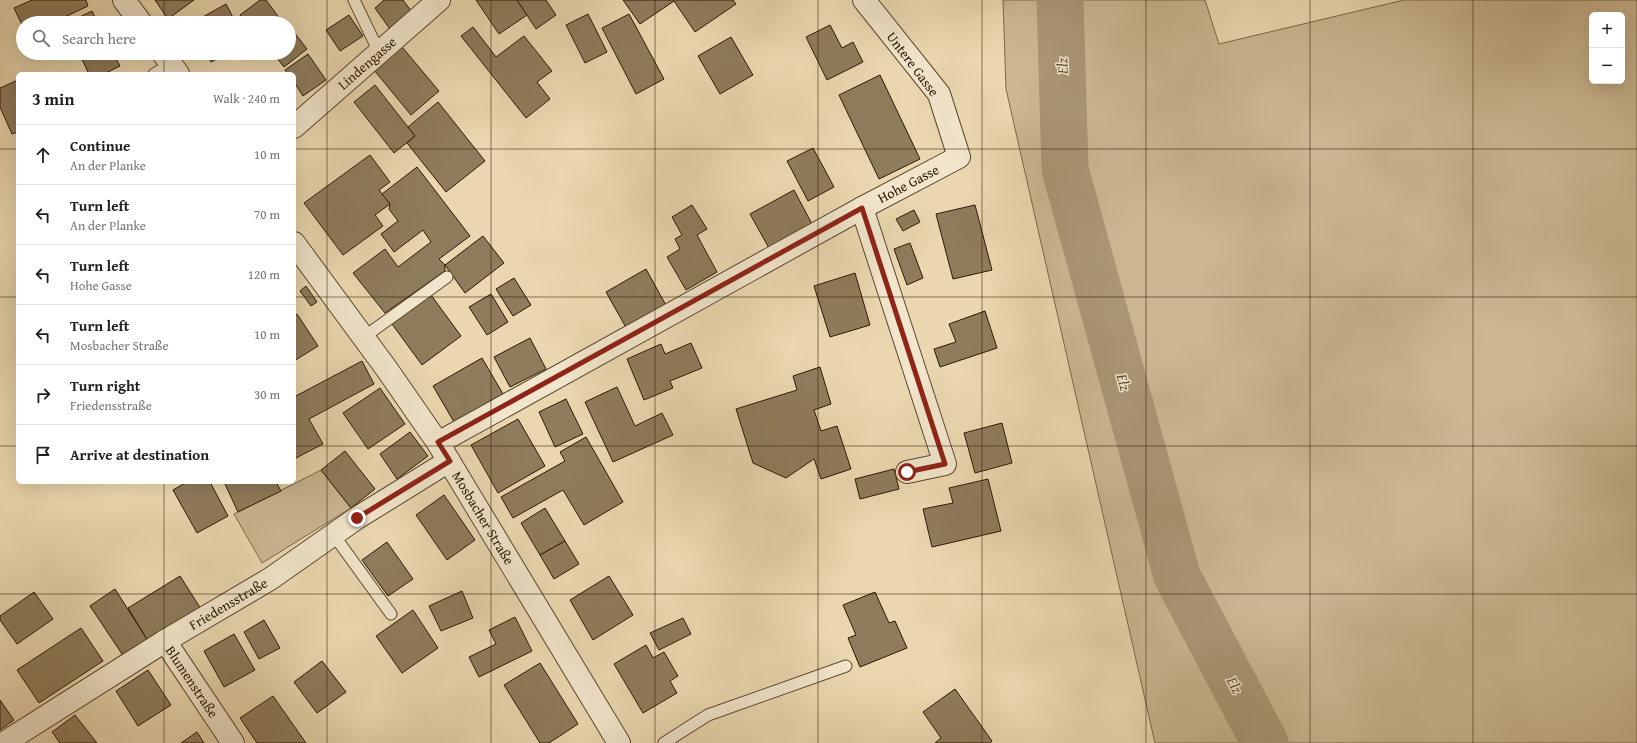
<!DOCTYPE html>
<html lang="en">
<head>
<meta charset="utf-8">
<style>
  :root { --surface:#fff; --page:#f2f2f2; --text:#202124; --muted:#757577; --line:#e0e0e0 }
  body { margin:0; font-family:"Gentium Book Plus",serif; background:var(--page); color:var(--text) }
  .controls { position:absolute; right:12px; top:12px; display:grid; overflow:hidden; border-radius:6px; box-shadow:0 4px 16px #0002 }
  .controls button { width:36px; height:36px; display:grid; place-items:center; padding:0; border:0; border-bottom:1px solid var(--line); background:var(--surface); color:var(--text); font:20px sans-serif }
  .stop { position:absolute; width:12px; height:12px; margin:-9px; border:3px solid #8f2418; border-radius:50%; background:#fff }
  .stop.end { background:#8f2418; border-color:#fff; box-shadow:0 1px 4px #0008 }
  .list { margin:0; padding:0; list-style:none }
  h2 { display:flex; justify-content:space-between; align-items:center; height:52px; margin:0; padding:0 16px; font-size:17px }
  h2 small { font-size:13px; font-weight:400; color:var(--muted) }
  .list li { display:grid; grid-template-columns:26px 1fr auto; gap:12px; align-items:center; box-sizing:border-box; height:60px; padding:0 16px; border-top:1px solid var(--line) }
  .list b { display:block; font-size:15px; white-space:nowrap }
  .list p { margin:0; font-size:13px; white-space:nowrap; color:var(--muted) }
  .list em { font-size:13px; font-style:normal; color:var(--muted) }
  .icon { flex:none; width:22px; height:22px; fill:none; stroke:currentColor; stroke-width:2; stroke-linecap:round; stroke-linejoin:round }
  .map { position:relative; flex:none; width:1637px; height:743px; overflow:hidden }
  .search { position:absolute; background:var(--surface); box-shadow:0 4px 16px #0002; left:16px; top:16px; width:280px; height:44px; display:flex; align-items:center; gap:10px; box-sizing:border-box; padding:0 14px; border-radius:22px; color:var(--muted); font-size:15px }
  .panel { position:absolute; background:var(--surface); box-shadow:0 4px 16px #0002; left:16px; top:72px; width:280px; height:412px; border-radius:6px }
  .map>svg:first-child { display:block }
  .green { fill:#cab792; stroke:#7a684a; fill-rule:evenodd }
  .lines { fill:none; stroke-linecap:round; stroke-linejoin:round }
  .river { stroke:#a99674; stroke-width:47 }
  .building { fill:#8e7c5c; stroke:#2b1902 }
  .service-casing { stroke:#5b482d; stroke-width:13 }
  .minor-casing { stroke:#5b482d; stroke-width:24 }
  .tertiary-casing { stroke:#5b482d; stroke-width:24 }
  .service { stroke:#f1e5cb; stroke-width:11 }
  .minor { stroke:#f1e5cb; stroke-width:22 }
  .tertiary { stroke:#f1e5cb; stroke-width:22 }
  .route { stroke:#8f2418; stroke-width:5 }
  .grid { fill:none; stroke:#2b1902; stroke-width:1; stroke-opacity:0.55 }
  .labels { text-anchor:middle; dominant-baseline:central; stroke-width:3; stroke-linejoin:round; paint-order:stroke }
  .street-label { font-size:14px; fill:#2b1902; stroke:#f1e5cb }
  .water-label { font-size:15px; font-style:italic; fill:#5d4b30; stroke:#f1e5cb }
</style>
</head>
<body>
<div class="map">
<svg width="1637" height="743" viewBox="0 0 1637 743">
  <rect width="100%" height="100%" fill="#ead7af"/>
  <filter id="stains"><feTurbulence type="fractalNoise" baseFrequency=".005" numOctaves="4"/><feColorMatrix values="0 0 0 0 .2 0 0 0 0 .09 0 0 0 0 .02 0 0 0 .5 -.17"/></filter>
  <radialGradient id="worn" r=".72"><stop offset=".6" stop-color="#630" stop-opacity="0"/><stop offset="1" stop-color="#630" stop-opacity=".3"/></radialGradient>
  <g class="green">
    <path d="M 1003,0 L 1205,0 L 1219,44 L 1404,0 L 1637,0 L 1637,743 L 1155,743 L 1006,89 ZM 1592,15 L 1622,15 L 1622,81 L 1592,81 Z"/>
    <polygon points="321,470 351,508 262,563 234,514"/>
  </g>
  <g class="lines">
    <polyline class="river" points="1060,0 1065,169 1177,576 1265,743"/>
  </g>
  <g class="building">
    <polygon points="32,0 86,0 88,6 52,23 23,23 23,27 14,8"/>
    <polygon points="155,0 194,0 168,19"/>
    <polygon points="260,0 266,0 283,23 246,23 240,15"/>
    <polygon points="384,0 403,0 414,15 392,32 375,8"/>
    <polygon points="476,0 517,0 527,15 499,34"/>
    <polygon points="517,0 546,0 556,15 536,29"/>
    <polygon points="623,0 733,0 736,4 695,32 674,1 640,24"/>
    <polygon points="226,4 236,23 192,23"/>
    <polygon points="92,11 98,23 67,23"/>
    <polygon points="588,14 607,52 585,63 566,25"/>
    <polygon points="629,14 664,79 636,94 602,28"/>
    <polygon points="349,15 363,36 340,51 326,30"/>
    <polygon points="830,25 842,48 853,42 863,62 827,80 806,37"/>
    <polygon points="290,27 307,49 284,67 273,53 289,53"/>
    <polygon points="473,27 496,57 524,36 552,71 537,82 550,99 526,118 461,36"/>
    <polygon points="731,37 753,75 720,94 698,56"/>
    <polygon points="402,47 439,91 411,115 374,70"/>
    <polygon points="79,53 113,53 120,66 104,74 89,74"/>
    <polygon points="207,53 228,53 211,62"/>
    <polygon points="308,54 326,80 303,96 294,82 294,74 288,74 285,70"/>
    <polygon points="880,75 920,159 879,179 839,95"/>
    <polygon points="18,80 18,132 12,134 0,107 0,88"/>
    <polygon points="375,85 415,136 394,153 354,102"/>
    <polygon points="438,102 485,161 446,192 407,143 415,136 408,127"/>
    <polygon points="813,148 834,187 808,201 787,161"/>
    <polygon points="370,155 390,182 379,190 390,204 375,215 383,226 343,255 304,203"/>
    <polygon points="417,167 470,236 439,259 445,265 445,271 385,313 353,273 385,249 398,267 431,242 423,230 394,252 381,234 398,221 389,209 390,204 382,194"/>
    <polygon points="794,190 813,226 770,250 750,214"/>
    <polygon points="692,205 707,229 697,235 717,272 686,290 667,257 680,249 675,239 682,235 672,217"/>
    <polygon points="975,205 992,270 953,279 936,214"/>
    <polygon points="914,210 920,222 903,231 896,219"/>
    <polygon points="483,236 504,263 465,293 445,265"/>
    <polygon points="910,243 923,278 907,285 894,249"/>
    <polygon points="646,269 668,309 628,331 606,292"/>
    <polygon points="855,273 870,325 830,337 814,286"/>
    <polygon points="514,278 531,305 513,316 496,289"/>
    <polygon points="306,286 317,302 311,306 300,291"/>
    <polygon points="491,294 508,322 487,335 469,307"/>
    <polygon points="431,295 461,336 422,365 392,324"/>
    <polygon points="985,311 997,348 940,367 934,349 956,342 949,324"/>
    <polygon points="297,314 318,346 294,361 294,316"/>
    <polygon points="530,338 546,369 510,387 494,357"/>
    <polygon points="691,343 702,368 670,381 673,388 644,400 627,359 661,344 665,354"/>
    <polygon points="482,358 503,394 454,422 433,386"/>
    <polygon points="362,361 374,384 309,419 323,444 294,459 294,397"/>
    <polygon points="820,367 831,404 814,410 821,431 837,426 851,469 821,479 814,459 786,478 753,463 736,409 797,390 793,376"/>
    <polygon points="617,387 635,426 662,413 673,435 613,462 585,402"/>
    <polygon points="380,388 405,424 368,449 343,413"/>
    <polygon points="566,399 583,434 555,447 539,412"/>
    <polygon points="518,419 545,466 498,493 471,445"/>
    <polygon points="1002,423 1012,463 975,473 964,433"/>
    <polygon points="410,432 428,456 397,479 380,454"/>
    <polygon points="586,437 623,502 584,525 563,490 513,518 501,497 565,461 560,452"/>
    <polygon points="345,451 375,489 351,508 321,470"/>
    <polygon points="894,469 899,489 860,499 855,479"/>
    <polygon points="988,479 1001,531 932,547 923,509 953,503 949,488"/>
    <polygon points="187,482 210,482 228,516 197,533 173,490"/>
    <polygon points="228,482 276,482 281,491 238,512 225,484"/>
    <polygon points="444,495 475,540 447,560 416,515"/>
    <polygon points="545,508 565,541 540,555 521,523"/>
    <polygon points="565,541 579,564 554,579 540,555"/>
    <polygon points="387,542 413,579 388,596 362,560"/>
    <polygon points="180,576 201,609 148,641 128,608"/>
    <polygon points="609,576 633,615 593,640 570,600"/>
    <polygon points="115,589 148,641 124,657 90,606"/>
    <polygon points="462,591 473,618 441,631 429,606"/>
    <polygon points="34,592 53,619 17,644 0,620 0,616"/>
    <polygon points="875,592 889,623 895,621 907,648 860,667 848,638 856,635 843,605"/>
    <polygon points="413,610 438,648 402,673 376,636"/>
    <polygon points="515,617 532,651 479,677 469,657 496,644 489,630"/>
    <polygon points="683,618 691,634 659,650 650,633"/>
    <polygon points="264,620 280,648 259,659 244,632"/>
    <polygon points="81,628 103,661 39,703 17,670"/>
    <polygon points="234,634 255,670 224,687 204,651"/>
    <polygon points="646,645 653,658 664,652 678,676 670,681 677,693 643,713 614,664"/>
    <polygon points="322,661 346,692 317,713 294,682"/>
    <polygon points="540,663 578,724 549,743 540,743 504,685"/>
    <polygon points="148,670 171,705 138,726 116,691"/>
    <polygon points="955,689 992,741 990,743 935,743 941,738 923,712"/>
    <polygon points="273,696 306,743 257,743 240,718"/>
    <polygon points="0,700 14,720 0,730"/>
    <polygon points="75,715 97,743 60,743 52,732"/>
    <polygon points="197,732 204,743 181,743"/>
  </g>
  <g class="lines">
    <g class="service-casing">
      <g id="service">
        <polyline points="354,0 380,54"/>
        <polyline points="154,74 171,64"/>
        <polyline points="364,337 447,277"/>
        <polyline points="333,534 391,614"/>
        <polyline points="664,743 708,715 846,666"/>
      </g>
    </g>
    <g class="minor-casing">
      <g id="minor">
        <path id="s1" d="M 294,127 L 439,0"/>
        <polyline points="862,208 945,464 907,472"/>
        <path id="s2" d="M 438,443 L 862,208 L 959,157 L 939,94 L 864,0"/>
        <path id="s3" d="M 165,641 L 233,743"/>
        <path id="s4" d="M 4,743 L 165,641 L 270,579 L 357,518 L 449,461"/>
      </g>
    </g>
    <g class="tertiary-casing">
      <g id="tertiary">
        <polyline points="124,0 141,23"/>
        <polyline points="163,53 178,74"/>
        <path id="s5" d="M 294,243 L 386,368 L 438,443 L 619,743"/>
      </g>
    </g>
    <use href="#service" class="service"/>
    <use href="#minor" class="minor"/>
    <use href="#tertiary" class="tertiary"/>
  </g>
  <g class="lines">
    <polyline class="route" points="357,518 450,461 438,442 862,208 945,464 907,472"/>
  </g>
  <path class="grid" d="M 164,0 L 164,23M 327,0 L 327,743M 491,0 L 491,743M 655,0 L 655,743M 818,0 L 818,743M 982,0 L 982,743M 1146,0 L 1146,743M 1310,0 L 1310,743M 1473,0 L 1473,743M 164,53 L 164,74M 0,149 L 18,149M 294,149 L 1637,149M 0,297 L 18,297M 294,297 L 1637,297M 0,446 L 18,446M 294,446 L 1637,446M 164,482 L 164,743M 0,594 L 1637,594"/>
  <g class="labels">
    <g class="street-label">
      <text stroke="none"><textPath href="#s1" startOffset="97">Lindengasse</textPath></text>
      <text transform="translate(913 64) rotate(53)">Untere Gasse</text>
      <text stroke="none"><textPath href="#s2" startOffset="537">Hohe Gasse</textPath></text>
      <text stroke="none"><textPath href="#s5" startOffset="334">Mosbacher Straße</textPath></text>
      <text stroke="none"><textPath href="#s4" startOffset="264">Friedensstraße</textPath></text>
      <text stroke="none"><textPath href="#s3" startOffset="49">Blumenstraße</textPath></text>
    </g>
    <g class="water-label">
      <text transform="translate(1062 66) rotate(-91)">Elz</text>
      <text transform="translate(1124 382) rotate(75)">Elz</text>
      <text transform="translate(1235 685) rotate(62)">Elz</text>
    </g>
  </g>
  <rect width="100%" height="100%" filter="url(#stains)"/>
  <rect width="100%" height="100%" fill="url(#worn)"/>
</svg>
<div class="controls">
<button>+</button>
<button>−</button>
</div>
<div class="stop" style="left:907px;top:472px"></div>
<div class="stop end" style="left:357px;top:518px"></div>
<div class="search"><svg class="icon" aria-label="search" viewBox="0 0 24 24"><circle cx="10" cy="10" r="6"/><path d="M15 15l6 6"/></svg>Search here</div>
<section class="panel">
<h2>3 min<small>Walk · 240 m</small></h2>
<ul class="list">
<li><svg class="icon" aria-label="ahead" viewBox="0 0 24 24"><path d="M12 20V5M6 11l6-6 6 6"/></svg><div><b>Continue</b><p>An der Planke</p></div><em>10 m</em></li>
<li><svg class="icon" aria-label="left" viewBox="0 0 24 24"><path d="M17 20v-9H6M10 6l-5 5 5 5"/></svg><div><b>Turn left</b><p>An der Planke</p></div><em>70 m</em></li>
<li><svg class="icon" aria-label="left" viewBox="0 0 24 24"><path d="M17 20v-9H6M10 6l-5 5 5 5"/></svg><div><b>Turn left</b><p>Hohe Gasse</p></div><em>120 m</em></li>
<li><svg class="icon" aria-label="left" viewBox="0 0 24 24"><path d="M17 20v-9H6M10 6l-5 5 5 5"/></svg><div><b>Turn left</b><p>Mosbacher Straße</p></div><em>10 m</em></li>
<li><svg class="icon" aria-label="right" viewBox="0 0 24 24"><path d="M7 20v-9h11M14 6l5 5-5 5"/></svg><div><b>Turn right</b><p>Friedensstraße</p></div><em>30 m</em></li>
<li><svg class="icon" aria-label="arrive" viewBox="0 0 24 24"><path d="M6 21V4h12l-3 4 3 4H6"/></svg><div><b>Arrive at destination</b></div></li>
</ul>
</section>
</div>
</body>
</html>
